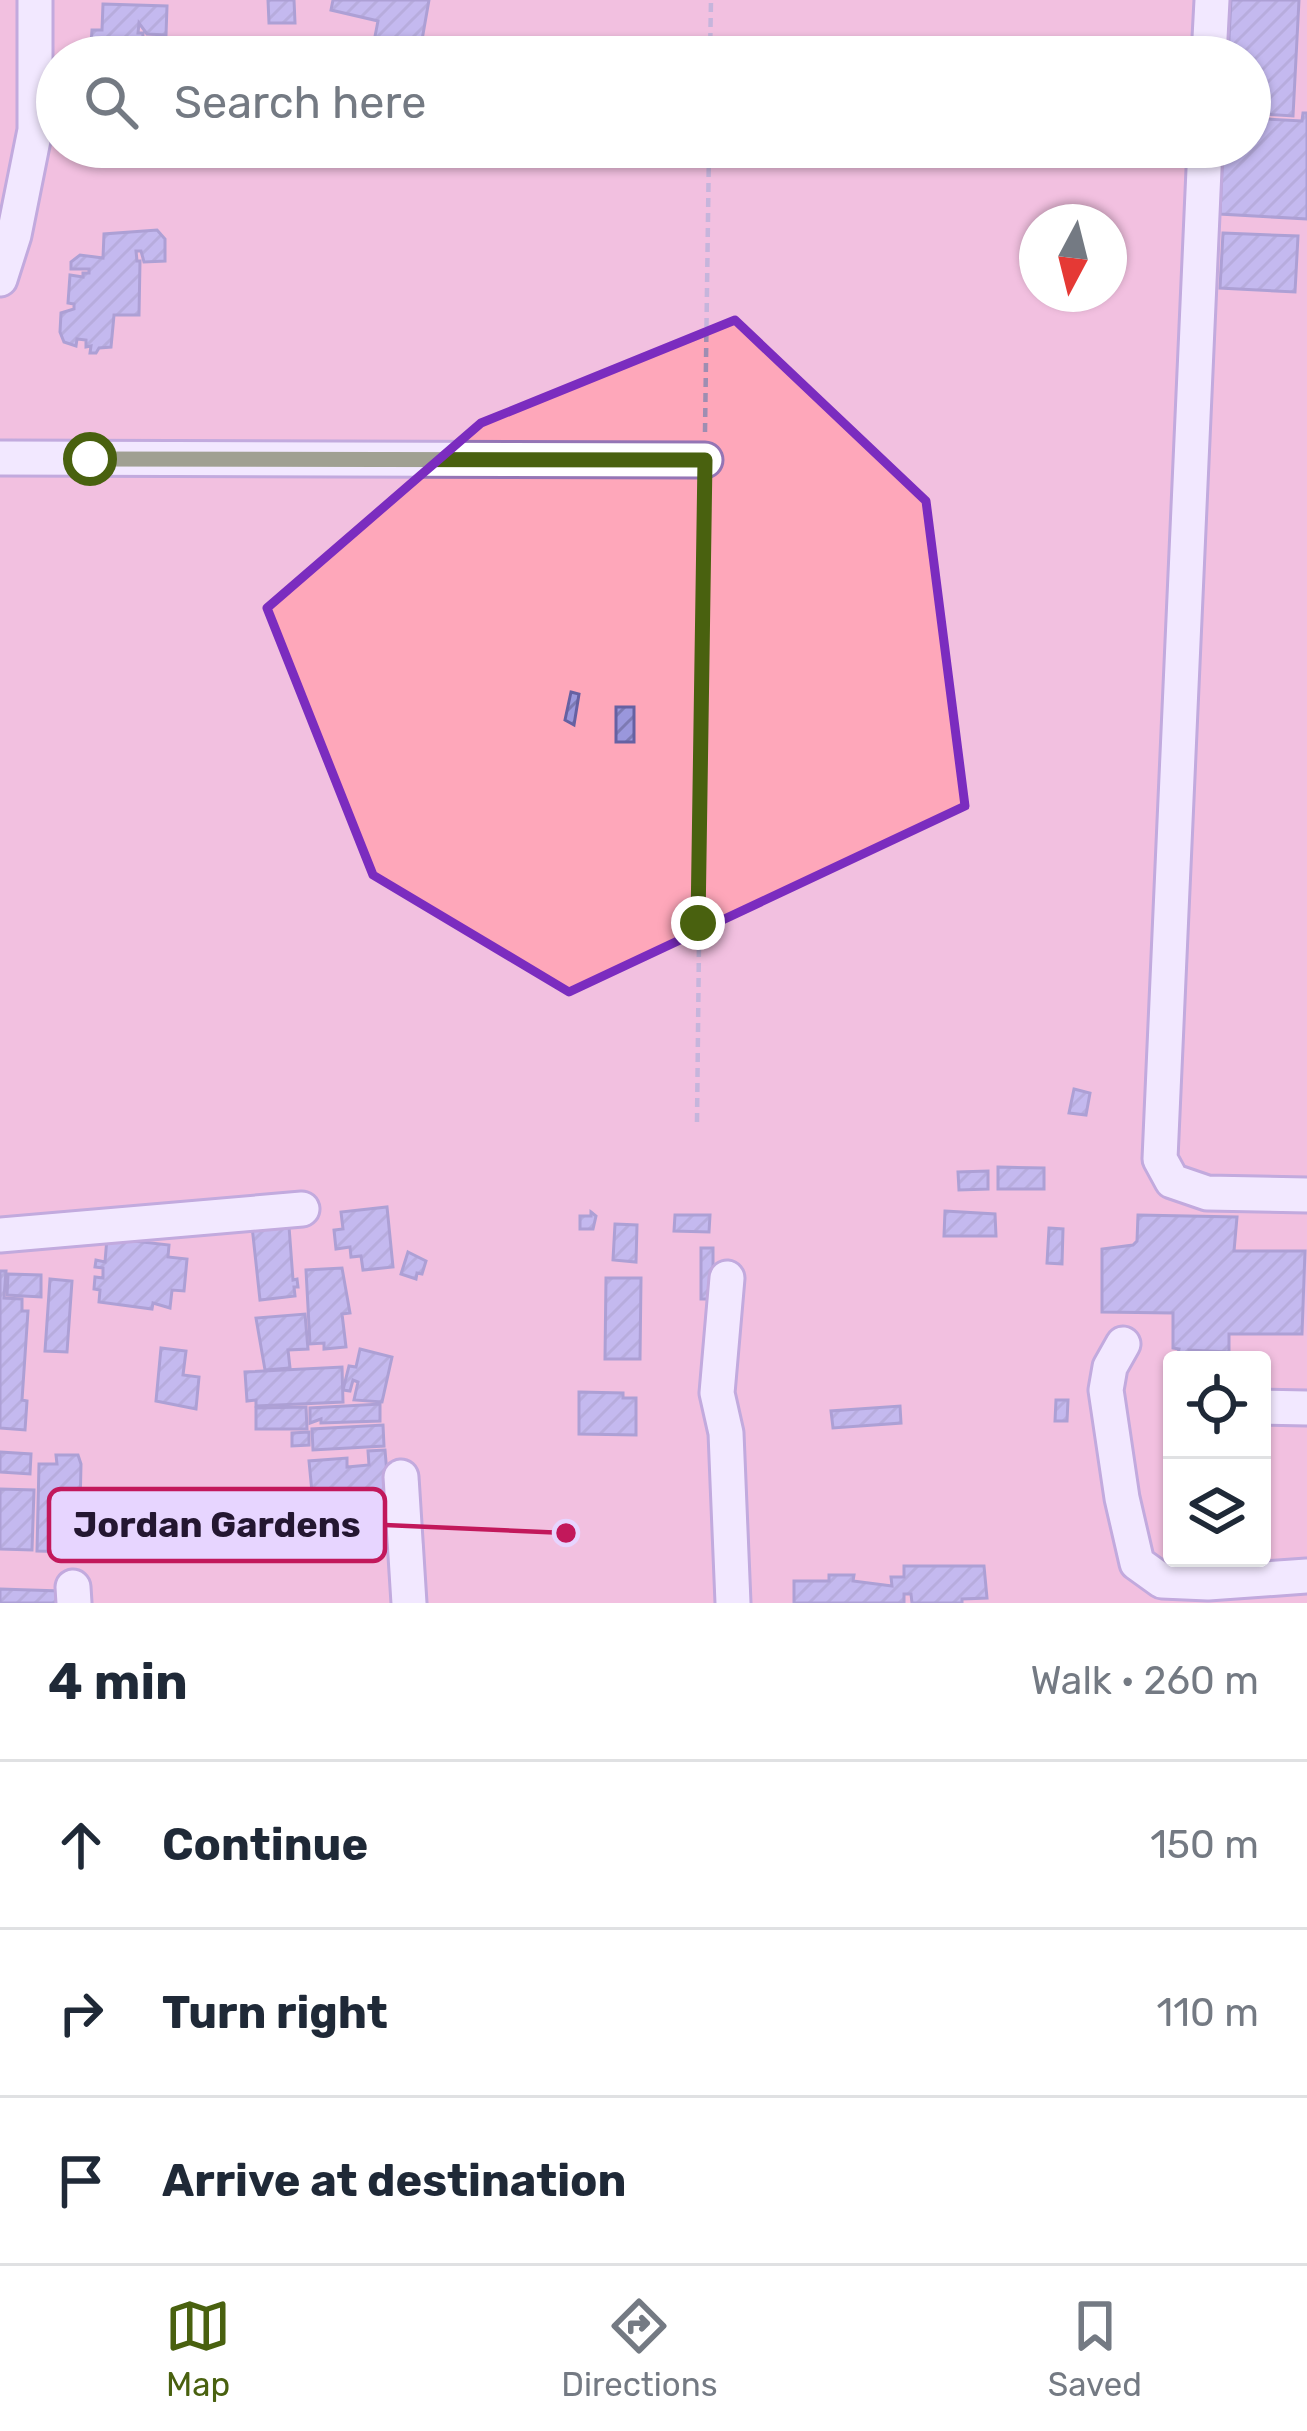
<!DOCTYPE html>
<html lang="en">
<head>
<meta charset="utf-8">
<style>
  :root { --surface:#fff; --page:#f6f6f7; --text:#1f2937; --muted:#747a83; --line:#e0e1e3; --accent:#49610f }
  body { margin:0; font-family:Rubik,sans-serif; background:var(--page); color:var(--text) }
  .controls { position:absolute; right:36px; bottom:36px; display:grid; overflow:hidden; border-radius:12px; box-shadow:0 3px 9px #0004 }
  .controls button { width:108px; height:108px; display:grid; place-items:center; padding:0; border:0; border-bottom:3px solid var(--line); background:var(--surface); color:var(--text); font:60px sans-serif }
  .compass { position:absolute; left:1019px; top:204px; width:108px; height:108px; border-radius:50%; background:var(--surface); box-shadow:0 3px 9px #0004; rotate:187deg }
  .stop { position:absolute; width:36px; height:36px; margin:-27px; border:9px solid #49610f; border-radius:50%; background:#fff }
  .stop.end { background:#49610f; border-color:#fff; box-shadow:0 3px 12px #0008 }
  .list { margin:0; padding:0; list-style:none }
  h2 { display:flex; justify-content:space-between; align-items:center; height:156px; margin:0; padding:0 48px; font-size:51px }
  h2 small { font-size:39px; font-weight:400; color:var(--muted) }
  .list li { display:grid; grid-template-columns:78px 1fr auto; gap:36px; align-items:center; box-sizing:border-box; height:168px; padding:0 48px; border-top:3px solid var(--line) }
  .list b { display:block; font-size:45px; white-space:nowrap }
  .list em { font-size:39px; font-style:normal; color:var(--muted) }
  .icon { flex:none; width:66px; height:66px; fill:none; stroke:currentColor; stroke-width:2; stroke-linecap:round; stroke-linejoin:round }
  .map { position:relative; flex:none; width:1307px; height:1603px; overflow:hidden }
  .search { position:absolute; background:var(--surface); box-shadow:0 3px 9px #0004; left:36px; right:36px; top:36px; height:132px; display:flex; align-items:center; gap:30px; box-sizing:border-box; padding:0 42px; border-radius:66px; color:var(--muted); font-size:45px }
  .sheet { height:660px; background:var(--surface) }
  nav { display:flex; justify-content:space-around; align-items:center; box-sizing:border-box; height:168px; border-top:3px solid var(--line); background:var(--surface); font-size:33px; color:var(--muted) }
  nav a { display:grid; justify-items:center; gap:6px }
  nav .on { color:var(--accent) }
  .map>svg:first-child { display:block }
  .green { fill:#fea7ba; fill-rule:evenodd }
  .building { fill:url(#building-hatch); stroke:#6661a2; stroke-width:3 }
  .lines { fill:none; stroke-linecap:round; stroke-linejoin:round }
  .minor-casing { stroke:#9475b5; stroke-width:39 }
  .path { stroke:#9e8eb2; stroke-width:4.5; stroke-dasharray:9 6; stroke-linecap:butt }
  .minor { stroke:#fff; stroke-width:33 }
  .route { stroke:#49610f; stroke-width:15 }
  .marked { fill:none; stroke:#7b2cbf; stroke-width:9; stroke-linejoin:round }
  .leader { fill:none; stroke:#c2185b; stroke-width:4.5 }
  .callout-dot { fill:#c2185b; stroke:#e7d5ff; stroke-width:4.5 }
  .callout { fill:#e7d5ff; stroke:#c2185b; stroke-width:4.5 }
  .callout-label { font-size:36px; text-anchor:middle; font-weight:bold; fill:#241731 }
</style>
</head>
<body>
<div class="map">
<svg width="1307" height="1603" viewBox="0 0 1307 1603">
  <defs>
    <pattern id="building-hatch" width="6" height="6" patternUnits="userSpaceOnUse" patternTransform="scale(3)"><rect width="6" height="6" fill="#9a97dc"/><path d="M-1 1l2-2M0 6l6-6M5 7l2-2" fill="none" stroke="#7d7ab3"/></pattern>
  </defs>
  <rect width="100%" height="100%" fill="#e7d5ff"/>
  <path class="green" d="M 0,0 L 1307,0 L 1307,1603 L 0,1603 ZM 57,57 L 1250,57 L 1250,147 L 57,147 ZM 1037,222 L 1109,222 L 1109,294 L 1037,294 ZM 1172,1360 L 1262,1360 L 1262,1558 L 1172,1558 Z"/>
  <g class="building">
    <polygon points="268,0 294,0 295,23 269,23"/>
    <polygon points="333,0 429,0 419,57 389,57 372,52 378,21 331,10"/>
    <polygon points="1231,0 1299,0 1293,116 1250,113 1250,57 1228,57"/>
    <polygon points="103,4 167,6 166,35 147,34 139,23 138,33 143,33 142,57 69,57 69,49 91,44 92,30 102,30"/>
    <polygon points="1303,113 1307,113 1307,219 1220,214 1223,147 1250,147 1250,118 1302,121"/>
    <polygon points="157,230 165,239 165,261 144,262 141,251 136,251 137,261 140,261 139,315 114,315 111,347 99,348 96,353 90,353 91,346 86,347 86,340 77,339 76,346 64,342 60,332 61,313 74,309 74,304 68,303 70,275 83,277 83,273 89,273 89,269 71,269 71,262 80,255 103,258 104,234"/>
    <polygon points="1223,233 1298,236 1295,292 1220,288"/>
    <polygon points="571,692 579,694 574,725 565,720"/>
    <rect x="616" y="707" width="18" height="35"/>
    <polygon points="1074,1089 1090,1093 1086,1115 1069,1113"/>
    <polygon points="998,1167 1044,1168 1044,1189 998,1189"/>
    <polygon points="988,1171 988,1189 959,1190 958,1172"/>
    <polygon points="387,1207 393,1267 363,1270 361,1256 351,1257 350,1247 336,1249 334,1230 343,1229 341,1212"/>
    <polygon points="945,1211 995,1214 996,1236 944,1236"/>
    <polygon points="591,1212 596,1216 593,1229 580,1229 580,1216 591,1216"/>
    <polygon points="288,1213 293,1280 297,1279 298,1287 294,1287 295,1296 260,1300 251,1217"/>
    <polygon points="675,1215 710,1215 709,1232 674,1231"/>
    <polygon points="1138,1215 1237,1217 1234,1251 1305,1251 1302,1334 1229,1334 1229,1352 1189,1350 1189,1355 1178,1354 1179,1349 1173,1348 1173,1313 1102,1312 1102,1249 1133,1245 1137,1241"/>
    <polygon points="615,1224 637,1225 636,1262 613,1260"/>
    <polygon points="1049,1228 1063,1229 1062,1264 1047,1263"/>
    <polygon points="107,1238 169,1245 168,1257 187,1259 184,1291 172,1290 170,1308 153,1303 152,1309 99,1302 100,1290 94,1289 95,1277 103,1278 103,1268 95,1267 96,1260 105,1262"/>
    <rect x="701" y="1248" width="12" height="51"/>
    <polygon points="408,1252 426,1261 422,1274 417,1273 416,1279 401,1274"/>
    <polygon points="342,1268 350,1313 342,1314 346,1347 324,1349 324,1343 310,1344 306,1270"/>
    <polygon points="0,1271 6,1271 4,1298 22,1299 22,1311 28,1311 22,1400 27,1401 25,1430 0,1428"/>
    <polygon points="8,1274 41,1275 41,1297 7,1295"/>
    <polygon points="606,1278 641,1278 640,1359 605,1359"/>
    <polygon points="50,1279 72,1281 67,1352 45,1351"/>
    <polygon points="305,1314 308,1349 288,1350 290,1368 265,1370 256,1318"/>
    <polygon points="161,1348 186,1351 183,1375 199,1377 196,1409 156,1401"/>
    <polygon points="360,1349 392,1357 382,1402 354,1400 358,1382 353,1380 350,1391 343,1390 349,1366 356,1367"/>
    <polygon points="342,1367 343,1402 256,1406 256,1400 247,1401 245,1372"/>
    <polygon points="579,1392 623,1393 623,1398 636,1398 636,1435 579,1434"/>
    <polygon points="1056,1400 1068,1400 1067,1421 1055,1421"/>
    <polygon points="380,1404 380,1421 321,1423 321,1419 310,1423 310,1408"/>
    <polygon points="900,1406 901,1423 833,1428 831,1411"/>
    <polygon points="306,1407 307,1429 256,1429 256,1408"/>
    <polygon points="383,1425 384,1446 313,1450 312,1429"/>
    <polygon points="309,1432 309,1445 292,1446 292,1433"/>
    <polygon points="385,1450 389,1498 313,1503 309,1461 347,1458 347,1467 369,1465 368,1451"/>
    <polygon points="0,1452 31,1454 30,1474 0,1472"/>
    <polygon points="56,1455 78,1455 81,1464 79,1552 37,1551 39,1464 57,1464"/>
    <polygon points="0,1489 34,1490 32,1550 0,1549"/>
    <polygon points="904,1566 984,1566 987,1598 962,1599 962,1603 912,1603 911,1594 904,1594 904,1603 794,1603 794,1581 829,1581 829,1575 854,1575 853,1581 892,1586 891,1577 904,1577"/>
    <polygon points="0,1589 60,1591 60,1603 0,1603"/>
  </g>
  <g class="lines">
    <g class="minor-casing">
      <g id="minor">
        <polyline points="1209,57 1212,0"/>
        <polyline points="1205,147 1160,1159 1172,1181 1207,1193 1307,1195"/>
        <polyline points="0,279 14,235 35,130 35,0"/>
        <polyline points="0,458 705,460"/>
        <polyline points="0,1235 302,1209"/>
        <polyline points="727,1278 717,1393 726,1433 733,1603"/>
        <polyline points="1123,1344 1110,1367 1106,1390 1122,1498 1137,1563 1162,1581 1208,1583 1307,1576"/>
        <polyline points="1262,1407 1307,1408"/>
        <polyline points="401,1477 409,1603"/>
        <polyline points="73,1587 74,1603"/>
      </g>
    </g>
    <g class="path">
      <polyline points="710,57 711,0"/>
      <polyline points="705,432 709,147"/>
      <polyline points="697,1122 704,492"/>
    </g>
    <use href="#minor" class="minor"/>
  </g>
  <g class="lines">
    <polyline class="route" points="90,459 705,460 698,923"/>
  </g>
  <path d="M0 0H1307V1603H0ZM 735,320 L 926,501 L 965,806 L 569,992 L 373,875 L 267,608 L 481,423 Z" fill="#e7d5ff" fill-opacity=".55" fill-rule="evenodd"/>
  <path class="marked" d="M 735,320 L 926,501 L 965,806 L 569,992 L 373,875 L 267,608 L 481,423 Z"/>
  <path class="leader" d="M566 1533L385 1525"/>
  <circle class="callout-dot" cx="566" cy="1533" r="12"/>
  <rect class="callout" x="49" y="1489" width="336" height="72" rx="12"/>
  <g class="callout-label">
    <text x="217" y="1537">Jordan Gardens</text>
  </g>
</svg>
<div class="controls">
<button><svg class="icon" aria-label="locate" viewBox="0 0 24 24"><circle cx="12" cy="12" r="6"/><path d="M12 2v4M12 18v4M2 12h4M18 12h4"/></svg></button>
<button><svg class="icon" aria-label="layers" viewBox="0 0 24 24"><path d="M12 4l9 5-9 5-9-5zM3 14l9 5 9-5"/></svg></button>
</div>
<svg class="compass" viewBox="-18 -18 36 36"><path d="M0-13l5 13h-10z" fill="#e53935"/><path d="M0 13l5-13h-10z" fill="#747a83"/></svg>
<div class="stop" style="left:90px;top:459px"></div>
<div class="stop end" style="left:698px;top:923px"></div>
<div class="search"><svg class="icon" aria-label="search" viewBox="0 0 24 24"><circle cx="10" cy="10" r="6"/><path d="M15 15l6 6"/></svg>Search here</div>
</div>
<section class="sheet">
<h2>4 min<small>Walk · 260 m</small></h2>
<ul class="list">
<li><svg class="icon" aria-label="ahead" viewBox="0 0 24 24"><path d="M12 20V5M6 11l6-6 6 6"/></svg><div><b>Continue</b></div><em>150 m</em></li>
<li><svg class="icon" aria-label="right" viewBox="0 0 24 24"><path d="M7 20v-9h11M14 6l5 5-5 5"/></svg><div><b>Turn right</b></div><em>110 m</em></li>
<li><svg class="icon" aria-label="arrive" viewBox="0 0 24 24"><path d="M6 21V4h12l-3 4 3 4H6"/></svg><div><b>Arrive at destination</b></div></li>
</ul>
</section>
<nav>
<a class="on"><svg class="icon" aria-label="map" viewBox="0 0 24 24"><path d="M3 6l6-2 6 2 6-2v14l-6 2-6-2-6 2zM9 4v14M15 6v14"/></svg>Map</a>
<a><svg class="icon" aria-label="directions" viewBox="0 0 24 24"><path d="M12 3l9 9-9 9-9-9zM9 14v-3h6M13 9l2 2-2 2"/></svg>Directions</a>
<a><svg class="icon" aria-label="saved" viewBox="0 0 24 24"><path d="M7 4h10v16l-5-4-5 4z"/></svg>Saved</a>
</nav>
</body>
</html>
